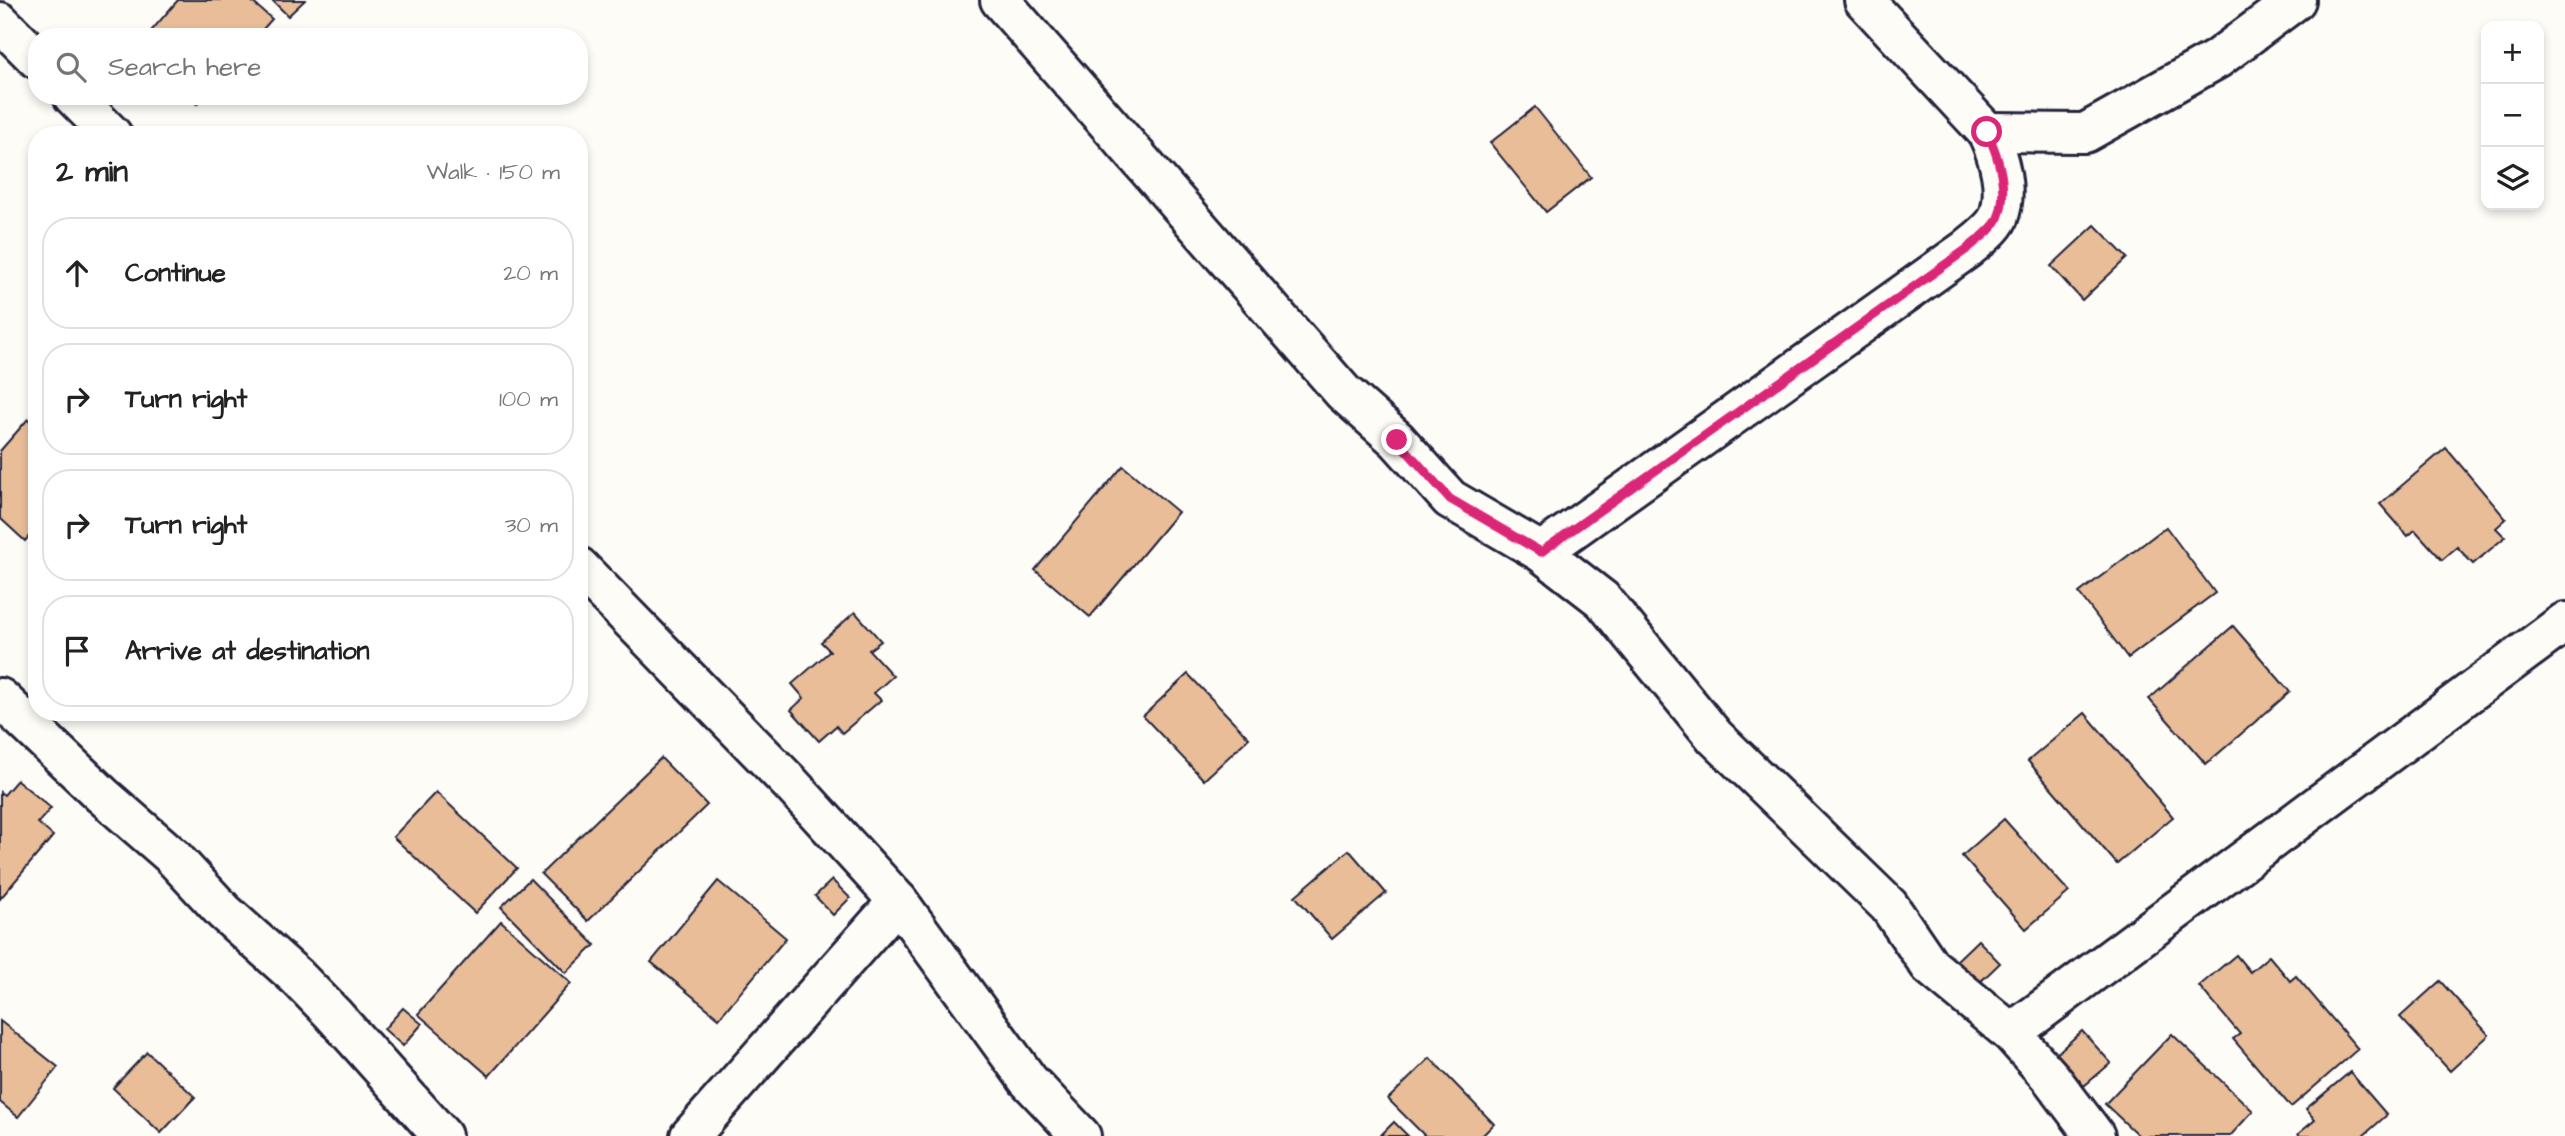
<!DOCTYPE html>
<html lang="en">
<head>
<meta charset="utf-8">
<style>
  :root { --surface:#fff; --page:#f6f6f6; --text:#222; --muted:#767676; --line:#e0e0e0 }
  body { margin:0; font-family:"Architects Daughter",sans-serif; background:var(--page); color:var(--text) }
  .controls { position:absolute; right:21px; top:21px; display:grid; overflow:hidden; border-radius:14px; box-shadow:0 4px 10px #0003 }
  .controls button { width:63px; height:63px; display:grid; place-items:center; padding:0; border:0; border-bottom:2px solid var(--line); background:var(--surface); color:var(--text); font:35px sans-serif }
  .stop { position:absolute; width:21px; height:21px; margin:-16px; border:5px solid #db2777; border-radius:50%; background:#fff }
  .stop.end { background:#db2777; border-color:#fff; box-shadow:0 2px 7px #0008 }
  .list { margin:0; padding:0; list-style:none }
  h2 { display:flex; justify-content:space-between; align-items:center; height:91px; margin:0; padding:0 28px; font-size:30px }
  h2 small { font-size:23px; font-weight:400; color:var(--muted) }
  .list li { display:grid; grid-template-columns:46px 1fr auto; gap:21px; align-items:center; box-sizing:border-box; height:112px; margin:0 14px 14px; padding:0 14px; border:2px solid var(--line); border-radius:28px }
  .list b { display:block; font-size:26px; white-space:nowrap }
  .list em { font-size:23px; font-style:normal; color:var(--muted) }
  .icon { flex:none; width:38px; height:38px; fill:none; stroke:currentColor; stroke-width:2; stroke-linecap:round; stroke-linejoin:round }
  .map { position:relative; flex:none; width:2565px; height:1136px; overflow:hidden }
  .search { position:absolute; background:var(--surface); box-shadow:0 4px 10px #0003; left:28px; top:28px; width:560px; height:77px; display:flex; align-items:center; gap:18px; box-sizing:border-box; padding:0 24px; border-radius:28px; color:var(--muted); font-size:26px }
  .panel { position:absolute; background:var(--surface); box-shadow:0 4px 10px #0003; left:28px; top:126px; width:560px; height:595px; border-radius:28px }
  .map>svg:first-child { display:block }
  .building { fill:#e8bd98; stroke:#22223b; stroke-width:2 }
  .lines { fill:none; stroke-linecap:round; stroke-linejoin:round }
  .minor-casing { stroke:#22223b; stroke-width:44 }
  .minor { stroke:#fdfcf7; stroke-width:38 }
  .route { stroke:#db2777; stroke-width:9 }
</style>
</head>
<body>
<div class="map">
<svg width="2565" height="1136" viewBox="0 0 2565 1136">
  <rect width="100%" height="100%" fill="#fdfcf7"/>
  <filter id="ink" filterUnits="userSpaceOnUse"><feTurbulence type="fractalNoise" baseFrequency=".0143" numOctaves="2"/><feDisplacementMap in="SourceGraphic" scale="14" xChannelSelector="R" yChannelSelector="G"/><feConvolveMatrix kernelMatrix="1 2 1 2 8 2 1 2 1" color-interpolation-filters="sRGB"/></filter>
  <g filter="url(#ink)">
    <g class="building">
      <polygon points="178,0 250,0 272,19 256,37 146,37"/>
      <polygon points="272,0 305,0 288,16"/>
      <polygon points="187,96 204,96 197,104"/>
      <polygon points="1535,107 1591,177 1546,212 1490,143"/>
      <polygon points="2095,225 2127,258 2082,300 2051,266"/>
      <polygon points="28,419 37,427 37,527 25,541 0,518 0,451"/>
      <polygon points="2446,448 2506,519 2496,528 2505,537 2473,564 2457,547 2442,560 2415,530 2408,536 2380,504"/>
      <polygon points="1123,466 1178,512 1090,617 1035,570"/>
      <polygon points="2166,527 2215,593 2128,658 2079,593"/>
      <polygon points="855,612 881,641 869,650 893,676 874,693 881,700 842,733 836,726 819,741 791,710 804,698 792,684 830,651 821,642"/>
      <polygon points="2233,626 2290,692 2206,764 2149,699"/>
      <polygon points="1188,674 1249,738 1204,780 1143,716"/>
      <polygon points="2085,713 2173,817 2117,864 2028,761"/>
      <polygon points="661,758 707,805 588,921 541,874"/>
      <polygon points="17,780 51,808 38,823 53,836 0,899 0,792 4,795"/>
      <polygon points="436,792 517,868 475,913 393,837"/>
      <polygon points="2004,819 2069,892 2026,929 1962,856"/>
      <polygon points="1349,850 1386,893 1332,939 1295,896"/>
      <polygon points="530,879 595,945 566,973 501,907"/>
      <polygon points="832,880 850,898 833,915 815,896"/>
      <polygon points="718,881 786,938 719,1018 651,962"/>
      <polygon points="501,921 571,983 489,1076 418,1014"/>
      <polygon points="1978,940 2000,963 1976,986 1954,963"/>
      <polygon points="2236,955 2250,972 2269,956 2290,981 2296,976 2358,1049 2291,1107 2233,1039 2240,1034 2199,986"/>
      <polygon points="2440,981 2489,1035 2450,1071 2400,1017"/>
      <polygon points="403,1008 422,1024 403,1046 384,1029"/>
      <polygon points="0,1021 58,1067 18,1117 0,1102"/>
      <polygon points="2082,1031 2111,1063 2084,1086 2056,1054"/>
      <polygon points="2172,1034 2253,1111 2230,1136 2139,1136 2105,1104"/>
      <polygon points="147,1052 195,1097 161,1133 113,1088"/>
      <polygon points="1430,1058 1494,1124 1482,1136 1425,1136 1388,1099"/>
      <polygon points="2350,1072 2387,1115 2363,1136 2300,1136 2298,1134 2315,1120 2306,1109"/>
      <polygon points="1394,1122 1408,1136 1380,1136"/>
    </g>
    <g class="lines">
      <g class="minor-casing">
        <g id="minor">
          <polyline points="1000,0 1343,392 1397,440 1450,499 1541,552 1603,600 1715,737 1889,906 1930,966 2011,1033 2051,1078 2095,1136"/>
          <polyline points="0,22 37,59"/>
          <polyline points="73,96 112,135"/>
          <polyline points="1987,132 2085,133 2217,59 2296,0"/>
          <path d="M 1541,552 L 1967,249 C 1976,241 1993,229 1998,218 C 2009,191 1999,157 1987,132 L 1864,0"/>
          <polyline points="579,567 790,783 898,901 690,1136"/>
          <polyline points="0,698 102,795 171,855 224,912 297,977 333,1014 442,1136"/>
          <polyline points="898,901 1028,1080 1081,1136"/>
          <polyline points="2011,1033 2565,622"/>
        </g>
      </g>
      <use href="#minor" class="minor"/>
    </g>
  </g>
  <g class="lines" filter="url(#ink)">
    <path class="route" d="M 1397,440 L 1450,499 L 1541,552 L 1967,249 C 1976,241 1994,229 1998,218 C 2009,191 1999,157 1987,132"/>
  </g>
</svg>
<div class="controls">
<button>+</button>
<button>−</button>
<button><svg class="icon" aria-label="layers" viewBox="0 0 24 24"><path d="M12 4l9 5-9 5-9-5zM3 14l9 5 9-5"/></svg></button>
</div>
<div class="stop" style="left:1987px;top:132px"></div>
<div class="stop end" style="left:1397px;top:440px"></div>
<div class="search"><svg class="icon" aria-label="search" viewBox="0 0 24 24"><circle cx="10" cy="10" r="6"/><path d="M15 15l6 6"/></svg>Search here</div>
<section class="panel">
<h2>2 min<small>Walk · 150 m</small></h2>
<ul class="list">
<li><svg class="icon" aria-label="ahead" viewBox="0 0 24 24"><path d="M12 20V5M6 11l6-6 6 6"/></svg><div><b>Continue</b></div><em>20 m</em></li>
<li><svg class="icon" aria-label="right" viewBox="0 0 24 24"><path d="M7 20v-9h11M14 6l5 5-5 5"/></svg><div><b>Turn right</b></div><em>100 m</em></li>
<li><svg class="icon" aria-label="right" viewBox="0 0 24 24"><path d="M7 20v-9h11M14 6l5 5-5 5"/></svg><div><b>Turn right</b></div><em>30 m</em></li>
<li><svg class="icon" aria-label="arrive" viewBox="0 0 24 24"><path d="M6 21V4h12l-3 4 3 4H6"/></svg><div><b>Arrive at destination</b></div></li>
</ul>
</section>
</div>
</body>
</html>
